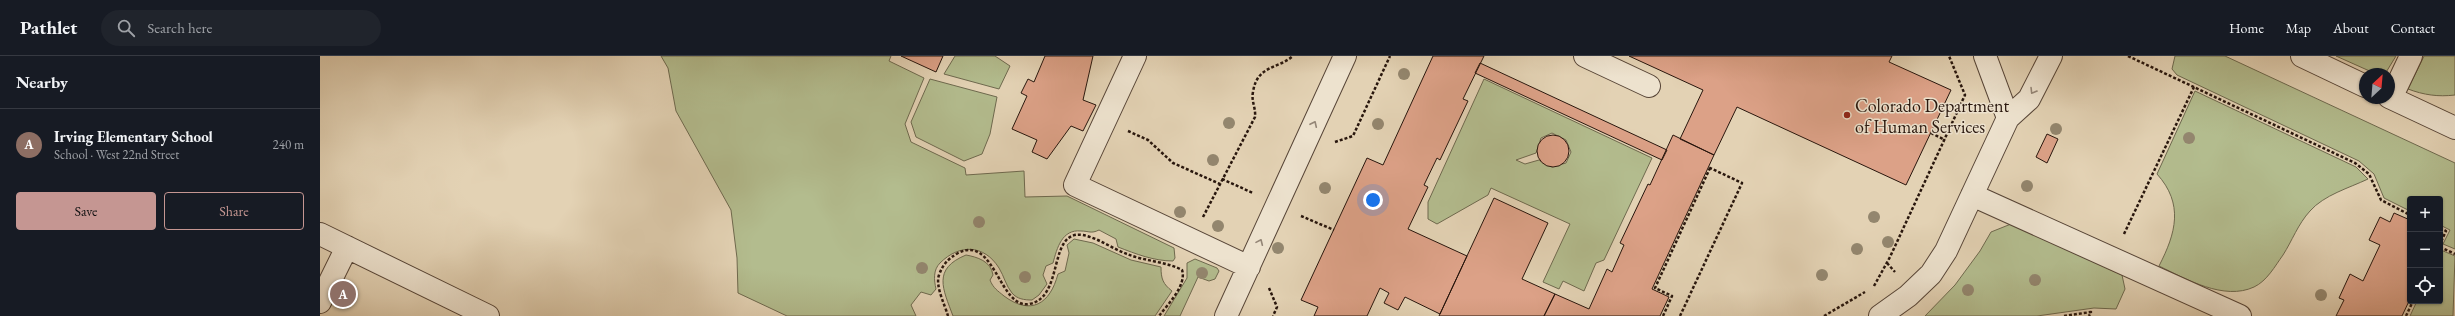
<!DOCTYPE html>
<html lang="en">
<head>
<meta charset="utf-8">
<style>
	body { margin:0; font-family:"EB Garamond",serif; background:#20242c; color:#f1f3f6 }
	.controls { position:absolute; right:12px; bottom:12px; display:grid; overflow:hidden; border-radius:4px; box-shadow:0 1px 3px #0004 }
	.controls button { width:36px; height:36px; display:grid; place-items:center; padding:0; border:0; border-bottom:1px solid #363941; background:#171b24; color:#f1f3f6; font:20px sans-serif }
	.compass { position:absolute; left:2039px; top:12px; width:36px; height:36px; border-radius:50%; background:#171b24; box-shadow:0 1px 3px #0004; rotate:26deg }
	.you { position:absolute; left:1053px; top:144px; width:14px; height:14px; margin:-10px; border:3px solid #fff; border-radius:50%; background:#1a73e8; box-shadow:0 0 0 6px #1a73e833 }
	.badge { display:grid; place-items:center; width:26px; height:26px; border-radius:50%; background:#c59692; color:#fff; font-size:13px; font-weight:700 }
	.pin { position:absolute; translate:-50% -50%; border:2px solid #fff; box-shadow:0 1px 4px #0006 }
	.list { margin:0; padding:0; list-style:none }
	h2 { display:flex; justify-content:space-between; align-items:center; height:52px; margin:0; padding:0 16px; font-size:17px }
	h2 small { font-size:13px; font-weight:400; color:#9ea1a6 }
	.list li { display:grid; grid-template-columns:26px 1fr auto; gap:12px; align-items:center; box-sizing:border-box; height:72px; padding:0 16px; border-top:1px solid #363941 }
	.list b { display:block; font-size:15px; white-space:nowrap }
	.list p { margin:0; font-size:13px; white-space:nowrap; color:#9ea1a6 }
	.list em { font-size:13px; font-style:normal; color:#9ea1a6 }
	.actions { display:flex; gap:8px; padding:12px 16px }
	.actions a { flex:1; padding:9px 0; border:1px solid #c59692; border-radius:4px; text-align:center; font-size:14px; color:#c59692 }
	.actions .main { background:#c59692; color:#111 }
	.icon { flex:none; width:22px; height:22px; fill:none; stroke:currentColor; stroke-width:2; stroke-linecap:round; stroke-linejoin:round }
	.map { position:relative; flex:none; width:2135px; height:260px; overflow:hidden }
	header { display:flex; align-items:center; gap:24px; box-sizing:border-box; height:56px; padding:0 20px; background:#171b24; border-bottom:1px solid #363941 }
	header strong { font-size:19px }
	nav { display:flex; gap:22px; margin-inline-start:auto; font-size:14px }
	.search { width:280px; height:36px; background:#20242c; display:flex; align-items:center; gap:10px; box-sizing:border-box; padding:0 14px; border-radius:22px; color:#9ea1a6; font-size:15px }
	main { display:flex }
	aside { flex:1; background:#171b24 }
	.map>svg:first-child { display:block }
	.green { fill:#b3bc8e; stroke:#6e694e; fill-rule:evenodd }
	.building { fill:#dca187; stroke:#28160d }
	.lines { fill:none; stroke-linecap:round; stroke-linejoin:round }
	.minor-casing { stroke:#574537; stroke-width:24 }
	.path { stroke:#28160d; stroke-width:2.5; stroke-dasharray:3 2; stroke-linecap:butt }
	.minor { stroke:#ede2ce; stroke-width:22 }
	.tree { fill:#93866e }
	.oneway { stroke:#948677 }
	.poi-dot { fill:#8f2418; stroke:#ede2ce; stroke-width:1.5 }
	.labels { text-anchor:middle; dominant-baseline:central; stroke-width:3; stroke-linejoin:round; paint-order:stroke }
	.poi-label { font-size:18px; fill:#28160d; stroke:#ede2ce; text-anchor:start }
</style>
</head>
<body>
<header>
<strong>Pathlet</strong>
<div class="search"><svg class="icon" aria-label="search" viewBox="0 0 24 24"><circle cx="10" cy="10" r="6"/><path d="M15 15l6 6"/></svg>Search here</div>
<nav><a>Home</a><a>Map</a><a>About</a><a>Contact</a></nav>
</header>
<main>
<aside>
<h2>Nearby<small></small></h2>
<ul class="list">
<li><span class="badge" style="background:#8d6e63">A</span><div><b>Irving Elementary School</b><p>School · West 22nd Street</p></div><em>240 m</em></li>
</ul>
<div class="actions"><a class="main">Save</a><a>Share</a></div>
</aside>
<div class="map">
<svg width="2135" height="260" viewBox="0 0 2135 260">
	<rect width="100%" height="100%" fill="#e3d2b4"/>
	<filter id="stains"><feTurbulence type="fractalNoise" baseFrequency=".005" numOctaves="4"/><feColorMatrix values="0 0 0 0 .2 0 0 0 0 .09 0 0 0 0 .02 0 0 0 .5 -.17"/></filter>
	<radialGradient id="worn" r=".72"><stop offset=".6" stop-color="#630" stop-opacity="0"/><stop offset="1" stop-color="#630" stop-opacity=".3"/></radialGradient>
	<!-- green -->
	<path class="green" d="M341 0H571L569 5 604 22 585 68 591 86 645 112 646 119 704 115 705 141 747 140 854 192 855 202 853 205C834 205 816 198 798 191L796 183 779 174C771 178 769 175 761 175 742 173 737 192 733 207L726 210 723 219 727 228 719 239 712 244C704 244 697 243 692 237 686 230 684 220 679 212 664 188 639 188 620 207 613 214 614 224 616 233L611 239 601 236 591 249 596 260H467L418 237 417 202 411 154 356 55 348 12Z
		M635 0H675L690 10 679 33 624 18Z
		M1855 0H1905L2135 107V193L2123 188 2130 174 2120 169V143H2090V155L2064 142 2054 118 2039 105 1857 19 1852 13Z
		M2016 0H2076L2065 18 2054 17Z
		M2104 0H2135V39C2118 41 2104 39 2088 33Z
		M610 23 677 41 670 78 662 98 644 105 596 81 591 66Z
		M1164 23 1332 102 1284 204 1276 207 1264 235 1243 225 1239 233 1223 226 1250 168 1171 132 1168 139 1117 168 1108 163V146ZM1232 77 1246 84 1251 96 1246 107 1232 111 1219 104 1205 108 1196 104 1216 97 1221 82Z
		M1875 35 2036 111 2048 123C2029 132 2004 139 1990 155 1978 168 1972 185 1963 199 1955 210 1947 225 1934 231 1904 245 1866 223 1839 210 1856 177 1864 148 1837 118Z
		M1691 168 1802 219 1805 233 1796 253 1774 252 1717 260H1605L1635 229 1660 195 1671 176Z
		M754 183 773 187 811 204 841 211C841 223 843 228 852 235L835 260H633C623 233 612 213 646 199 657 201 671 205 673 219L670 224C673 232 678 235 684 240 711 260 730 248 738 218L745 215 749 197 747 189Z
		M2121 194 2135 200 2133 260H2090L2097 245H2120Z
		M875 203 897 212 899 215 895 223 889 225 878 221 860 260H844L867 222V207Z"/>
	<!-- building -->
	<path class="building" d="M581 0H623L616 16Z
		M725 0H773L763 44 776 49 763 75 751 70 727 103 712 96 717 84 692 73 707 40 701 37 708 23 714 26Z
		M1113 0H1164L1143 43 1148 45 1120 104 1117 102 1104 129 1108 131 1088 173 1147 200 1120 258 1085 241 1078 254 1064 247 1069 237 1060 232 1047 260H994L998 251 981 244 1047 102 1063 109Z
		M1309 0H1572L1569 6 1631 34 1586 129 1417 51 1394 99 1360 83 1383 34Z
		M1160 7 1347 94 1342 104 1155 17Z
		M1727 78 1738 83 1727 107 1716 101Z
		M1217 95a16 16 0 1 1 32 0a16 16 0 1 1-32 0Z
		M1353 79 1394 99 1332 233 1349 241 1340 260H1224L1235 238 1269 253 1287 213 1292 216 1304 189 1300 187 1328 128 1330 129Z
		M1174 142 1228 167 1202 223 1235 238 1224 260H1119Z
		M2074 157 2090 164V243L2082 260H2016L2024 244 2019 242 2030 218 2043 225 2060 189 2049 184 2060 161 2070 166Z"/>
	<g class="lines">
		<defs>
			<path id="minor" d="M815 0 755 129 929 211
				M1265 0 1329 30
				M1665 0 1688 62
				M1982 0 2045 30
				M2069 41 2135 72
				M2071 42 2091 0
				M1652 139 1920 260
				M0 178 168 260
				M0 246 27 191
				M906 260 1025 0
				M1560 260 1588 240 1611 218 1626 195 1688 62 1709 43 1731 0"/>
		</defs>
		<!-- minor casing -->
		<use href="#minor" class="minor-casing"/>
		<!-- path -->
		<path class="path" d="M1808 0 2035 107 2049 118 2061 144 2090 159
			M808 75 828 84 853 107 900 128
			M1611 77 1625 84
			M1015 86 1033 80 1070 0
			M902 123 933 137
			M981 160 1014 174
			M883 161 935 61C936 52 931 45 933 36 937 9 958 13 973 0
			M2120 172 2126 175 2120 188
			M1804 178 1874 31
			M2120 191 2135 198
			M1567 207 1575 216
			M1554 230 1570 201 1645 39 1629 0
			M949 232 957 251 953 260
			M628 260C625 249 615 230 619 219 623 208 628 203 638 197 675 178 679 253 709 248 745 242 727 173 763 179 778 182 793 193 807 198 824 205 848 206 862 214 867 229 848 248 839 260
			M1343 260 1352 240 1335 232 1390 112
			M1360 260 1422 127 1388 111
			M1504 260 1545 236
			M1744 260 1771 256 1769 260
			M2086 260 2093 245"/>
		<!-- minor -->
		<use href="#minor" class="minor"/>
	</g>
	<!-- trees -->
	<g class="tree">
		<circle cx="1084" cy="18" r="6"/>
		<circle cx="909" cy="67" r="6"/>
		<circle cx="1058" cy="68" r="6"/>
		<circle cx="1736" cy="73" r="6"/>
		<circle cx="1869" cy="82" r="6"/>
		<circle cx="893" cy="104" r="6"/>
		<circle cx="1707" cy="130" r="6"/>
		<circle cx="1005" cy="132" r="6"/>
		<circle cx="860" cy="156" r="6"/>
		<circle cx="1554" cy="161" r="6"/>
		<circle cx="659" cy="166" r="6"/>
		<circle cx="898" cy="170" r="6"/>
		<circle cx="1568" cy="186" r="6"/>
		<circle cx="958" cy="192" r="6"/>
		<circle cx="1537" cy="193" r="6"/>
		<circle cx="602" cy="212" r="6"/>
		<circle cx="882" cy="217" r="6"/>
		<circle cx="1502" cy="219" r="6"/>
		<circle cx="705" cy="221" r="6"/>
		<circle cx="1715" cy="224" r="6"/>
		<circle cx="1648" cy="234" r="6"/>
		<circle cx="2001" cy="239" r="6"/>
	</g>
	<!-- one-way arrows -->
	<defs><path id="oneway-chevron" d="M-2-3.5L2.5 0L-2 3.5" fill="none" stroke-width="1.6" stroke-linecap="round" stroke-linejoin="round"/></defs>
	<g class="oneway">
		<use href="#oneway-chevron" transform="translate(1713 35) rotate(121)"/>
		<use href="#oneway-chevron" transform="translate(994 68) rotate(-65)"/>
		<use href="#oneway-chevron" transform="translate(940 186) rotate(-66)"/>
	</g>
	<!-- markers -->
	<circle class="poi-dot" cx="1527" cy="59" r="4"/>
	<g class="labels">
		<!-- poi labels -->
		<g class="poi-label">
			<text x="1535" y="49">Colorado Department<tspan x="1535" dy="21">of Human Services</tspan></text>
		</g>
	</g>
	<rect width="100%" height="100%" filter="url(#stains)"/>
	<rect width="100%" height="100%" fill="url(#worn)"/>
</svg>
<div class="controls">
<button>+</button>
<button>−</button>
<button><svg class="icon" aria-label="locate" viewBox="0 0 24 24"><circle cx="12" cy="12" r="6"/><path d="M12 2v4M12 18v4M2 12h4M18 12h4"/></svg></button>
</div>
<svg class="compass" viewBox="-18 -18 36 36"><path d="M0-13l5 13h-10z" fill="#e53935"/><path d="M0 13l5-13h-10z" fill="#9ea1a6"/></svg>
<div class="you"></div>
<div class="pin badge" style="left:23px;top:238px;background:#8d6e63">A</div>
</div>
</main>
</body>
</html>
